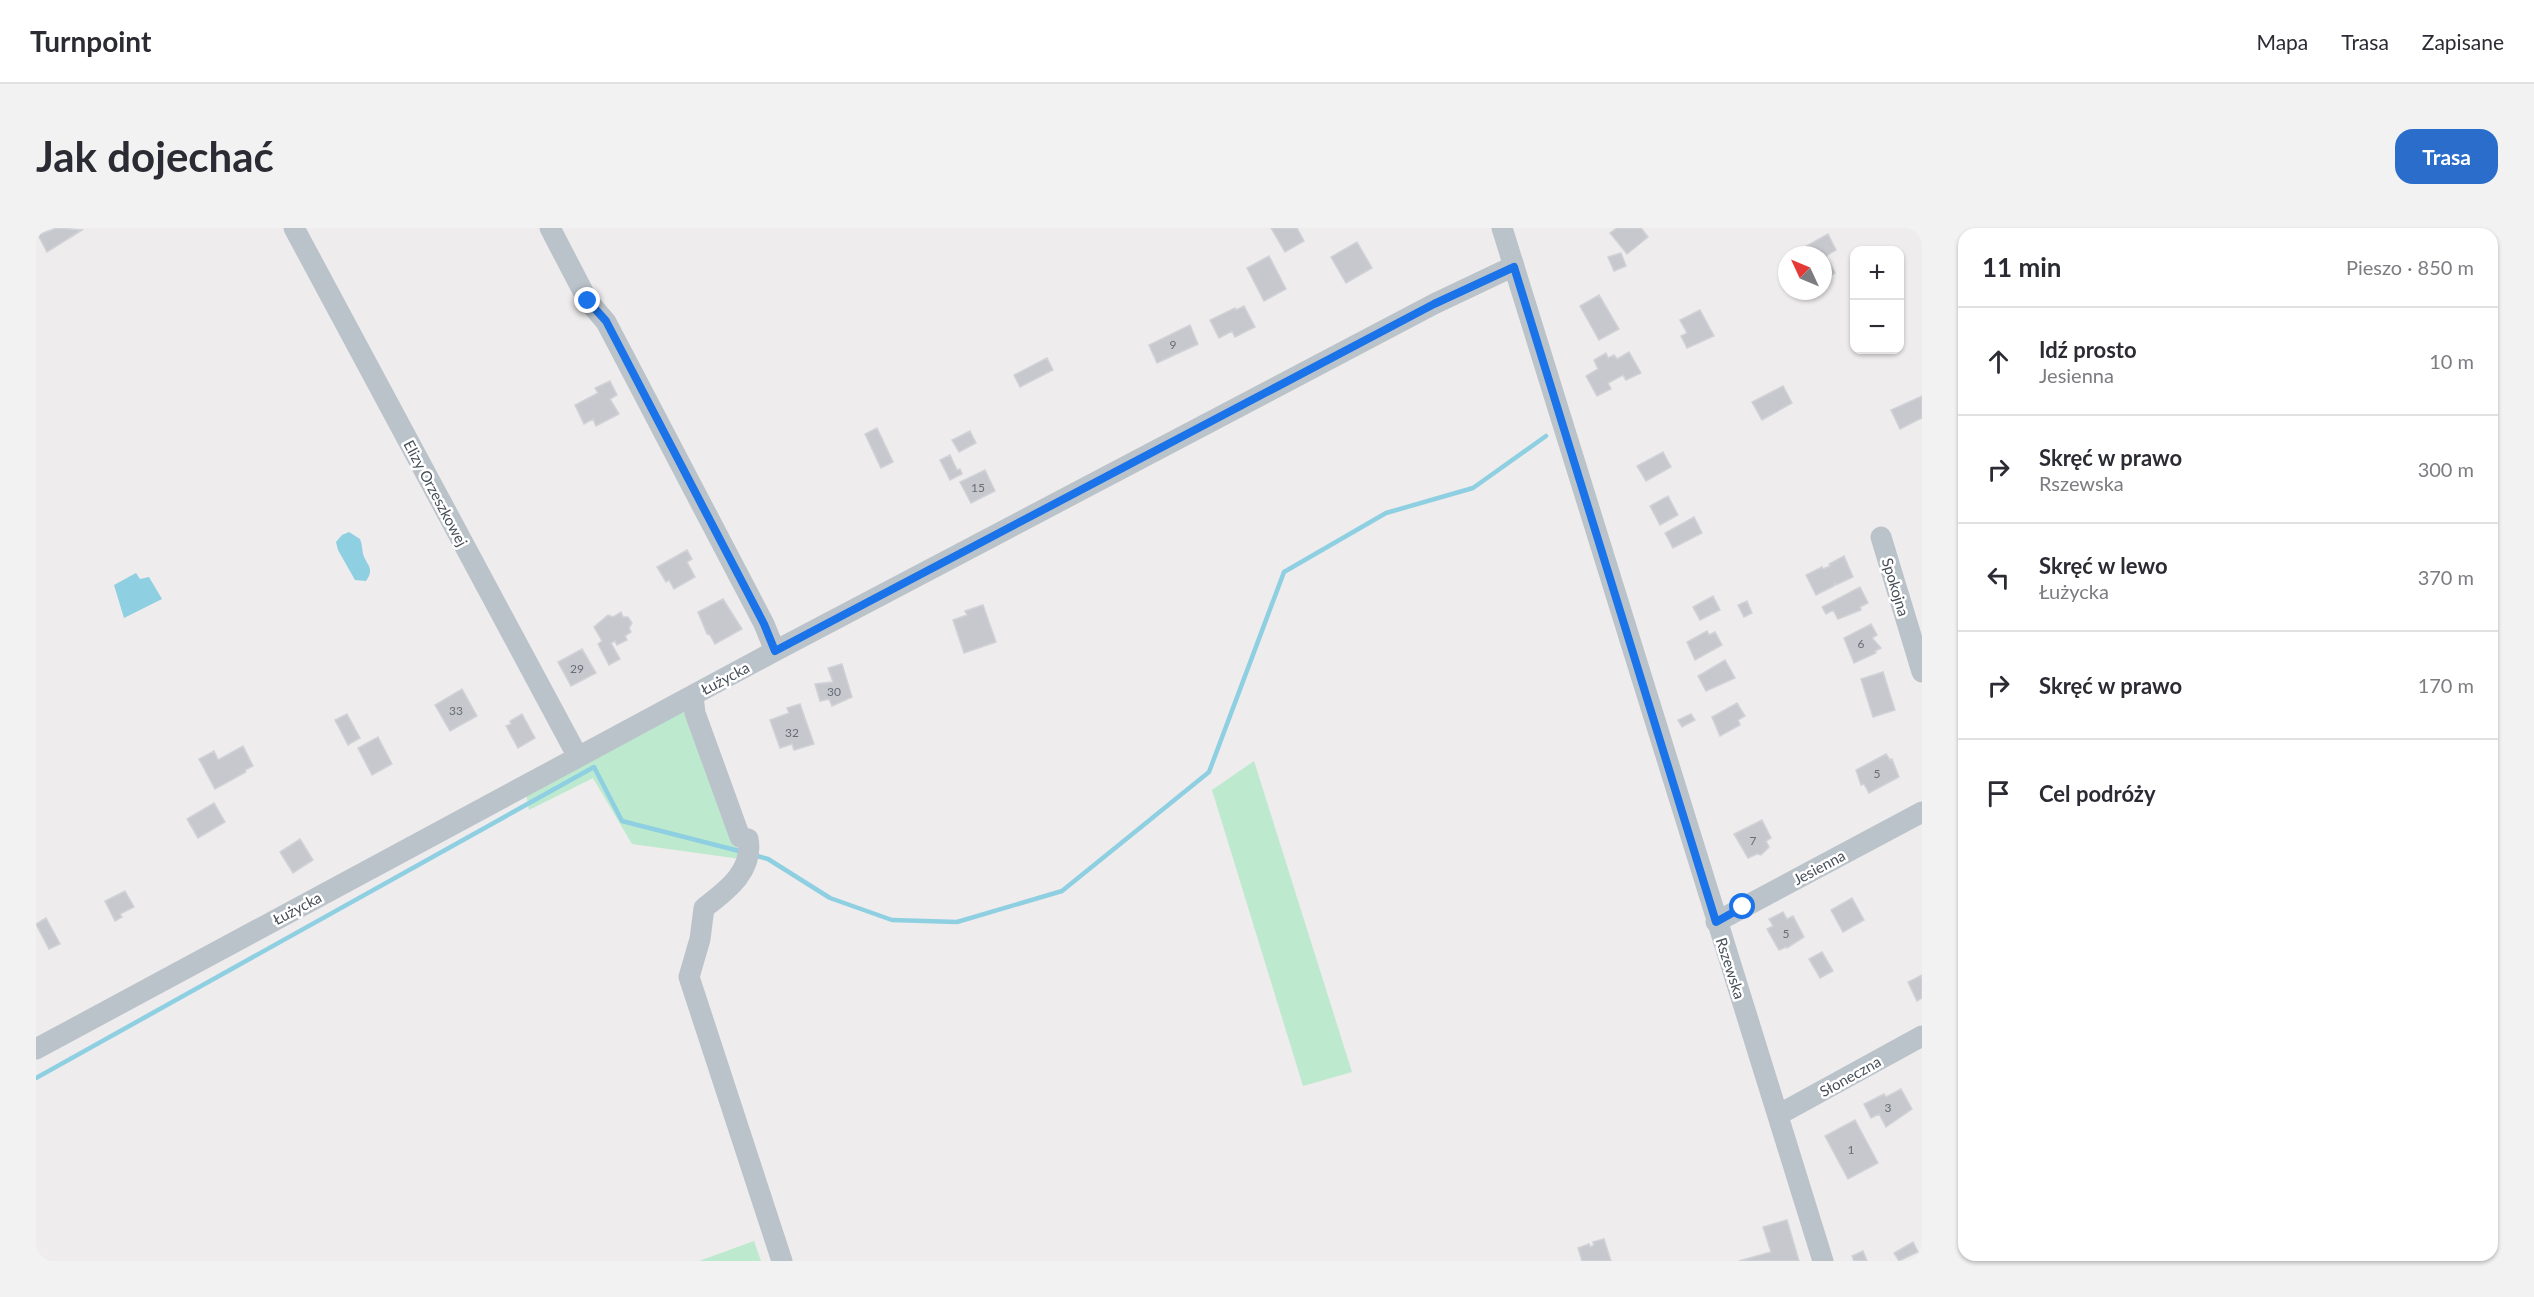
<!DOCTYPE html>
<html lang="pl">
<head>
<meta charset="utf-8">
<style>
	body { margin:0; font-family:Lato,sans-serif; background:#f2f2f3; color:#2b2b33 }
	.controls { position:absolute; right:18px; top:18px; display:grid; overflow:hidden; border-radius:12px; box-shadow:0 2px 4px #0004 }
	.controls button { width:54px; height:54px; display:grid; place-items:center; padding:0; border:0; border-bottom:2px solid #e1e1e2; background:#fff; color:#2b2b33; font:30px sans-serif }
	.compass { position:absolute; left:1742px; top:18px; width:54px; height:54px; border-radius:50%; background:#fff; box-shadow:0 2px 4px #0004; rotate:314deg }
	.stop { position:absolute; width:18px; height:18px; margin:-14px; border:4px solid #1a73e8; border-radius:50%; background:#fff }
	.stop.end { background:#1a73e8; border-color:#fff; box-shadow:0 2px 6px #0008 }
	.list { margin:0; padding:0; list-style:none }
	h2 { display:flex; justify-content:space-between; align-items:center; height:78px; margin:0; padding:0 24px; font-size:26px }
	h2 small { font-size:20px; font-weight:400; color:#7c7c81 }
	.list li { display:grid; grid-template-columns:39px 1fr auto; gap:18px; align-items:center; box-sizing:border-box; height:108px; padding:0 24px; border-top:2px solid #e1e1e2 }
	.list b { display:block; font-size:22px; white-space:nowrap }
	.list p { margin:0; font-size:20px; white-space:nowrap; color:#7c7c81 }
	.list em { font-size:20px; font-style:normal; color:#7c7c81 }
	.icon { flex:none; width:33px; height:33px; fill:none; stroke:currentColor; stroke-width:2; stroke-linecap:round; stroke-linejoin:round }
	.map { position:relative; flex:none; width:1886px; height:1033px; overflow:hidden; border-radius:18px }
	header { display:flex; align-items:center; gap:36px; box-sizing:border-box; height:84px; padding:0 30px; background:#fff; border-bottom:2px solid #e1e1e2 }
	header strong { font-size:28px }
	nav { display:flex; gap:33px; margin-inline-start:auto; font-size:21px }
	.intro { display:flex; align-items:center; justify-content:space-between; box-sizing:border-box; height:144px; padding:0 36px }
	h1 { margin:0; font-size:42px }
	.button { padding:15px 27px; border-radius:18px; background:#2a6dcb; color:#fff; font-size:21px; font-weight:700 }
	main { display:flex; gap:36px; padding:0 36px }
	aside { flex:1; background:#fff; border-radius:18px; box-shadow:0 2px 4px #0004 }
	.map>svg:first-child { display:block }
	.green { fill:#bde9cf }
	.water { fill:#8ecfe2 }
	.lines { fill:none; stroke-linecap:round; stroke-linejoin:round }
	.stream { stroke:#8ecfe2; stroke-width:4.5 }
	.building { fill:#c7c8ce; stroke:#d0d2d7; stroke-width:1.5 }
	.minor { stroke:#bbc3ca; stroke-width:21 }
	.route { stroke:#1a73e8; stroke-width:8 }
	.labels { text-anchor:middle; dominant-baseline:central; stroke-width:5; stroke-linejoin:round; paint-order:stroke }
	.number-label { font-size:12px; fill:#666d75 }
	.street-label { font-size:15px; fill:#464f57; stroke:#fff }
</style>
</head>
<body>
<header>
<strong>Turnpoint</strong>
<nav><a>Mapa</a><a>Trasa</a><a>Zapisane</a></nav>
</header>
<div class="intro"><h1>Jak dojechać</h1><a class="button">Trasa</a></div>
<main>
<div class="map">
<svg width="1886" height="1033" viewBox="0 0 1886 1033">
	<rect width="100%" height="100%" fill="#eeecec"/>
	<!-- green -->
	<path class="green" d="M655 475 712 632 596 616 557 550 493 582 490 565Z
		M1218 533 1316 844 1267 858 1176 562Z
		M718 1013 725 1033H663Z"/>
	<!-- water -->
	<path class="water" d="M313 304 324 311C326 316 326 320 327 326 331 338 339 340 330 353L319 352 302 322 300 314 306 307Z
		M100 345 104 351 113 349 126 371 88 390 78 357Z"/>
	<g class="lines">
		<!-- stream -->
		<path class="stream" d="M718 627 732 631 794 670 856 692 921 694 1026 663 1173 544 1248 344 1350 285 1437 260 1510 208
			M0 850 558 539 586 593 707 624"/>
	</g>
	<!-- building -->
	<path class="building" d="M21 0 46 2 11 24 2 7Z
		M1235 0H1261L1268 13 1249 24Z
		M1581 0H1605L1612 9 1591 26 1574 5Z
		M1792 6 1800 22 1790 28 1799 45 1787 52V27H1768L1765 21Z
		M1321 14 1336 40 1310 55 1295 29Z
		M1585 25 1590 38 1578 43 1572 29Z
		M1233 28 1250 61 1228 73 1211 40Z
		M1563 67 1583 101 1563 112 1544 78Z
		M1208 78 1219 99 1199 109 1196 103 1183 110 1174 92 1199 80 1200 82Z
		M1664 82 1678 108 1651 120 1645 108 1651 105 1644 92Z
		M1154 97 1162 116 1121 135 1113 117Z
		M1593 124 1605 145 1590 152 1587 147 1572 155 1575 161 1561 168 1550 148 1562 141 1558 132 1570 125 1572 130 1578 127 1581 131Z
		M1011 130 1017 142 984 159 978 147Z
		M574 153 581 167 574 171 583 186 560 198 557 191 548 196 539 177 562 165 559 160Z
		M1747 158 1756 175 1726 192 1716 174Z
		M1886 168V190L1864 201 1855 182Z
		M841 200 857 234 845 240 829 206Z
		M934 203 940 215 923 224 916 212Z
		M1627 224 1635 239 1610 253 1601 238Z
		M914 227 921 242 924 241 926 246 914 252 904 232Z
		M949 242 959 263 935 275 924 254Z
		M1632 268 1642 287 1624 297 1614 278Z
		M1658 289 1666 305 1637 320 1629 305Z
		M651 322 656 331 651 334 659 349 638 361 633 352 630 354 621 339Z
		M1808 328 1817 349 1800 357 1799 355 1798 358 1780 367 1770 347 1786 339 1787 341 1794 338 1793 336Z
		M1824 359 1832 375 1824 379 1825 382 1802 391 1797 382 1790 386 1786 379Z
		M1677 368 1684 382 1664 392 1657 379Z
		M687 371 706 401 679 416 674 407 671 406 662 384Z
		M1711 373 1716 385 1708 389 1702 377Z
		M947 377 960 414 928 425 917 392 931 387 929 383Z
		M585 384 587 389H592L596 395 593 400 595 404 589 408 591 412 581 417 579 413 575 415 584 431 573 437 562 416 566 413 558 399 572 387 577 389Z
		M1835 396 1841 407 1836 410 1845 420 1839 423 1840 425 1818 435 1808 410Z
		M1671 403 1673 407 1679 404 1686 417 1659 432 1651 414Z
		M546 421 560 445 535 458 522 434Z
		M1689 432 1699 450 1670 463 1662 448Z
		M806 436 816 469 796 478 793 471 784 473 779 456 797 454 792 440Z
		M1847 444 1859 482 1837 489 1825 451Z
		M426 461 441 488 414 503 399 477Z
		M1701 475 1709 488 1702 492 1704 497 1684 508 1676 489Z
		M764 476 778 516 758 522 756 516 744 520 734 492 753 485 751 480Z
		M311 486 324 510 312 517 299 492Z
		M486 486 499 510 482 520 470 498 475 496 474 493Z
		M1655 486 1659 492 1646 499 1642 492Z
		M342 509 356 536 336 547 322 520Z
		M207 518 217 538 209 542 210 544 179 561 163 531 178 523 182 532Z
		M1850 526 1854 532 1856 531 1863 549 1833 565 1828 556 1825 557 1820 542Z
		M178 575 189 594 162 610 151 591Z
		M1726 592 1735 610 1730 613 1733 619 1725 627 1721 626 1712 630 1698 606Z
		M264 611 277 632 257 645 244 624Z
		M89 663 98 679 84 686 86 689 79 693 69 673Z
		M1816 670 1828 692 1807 704 1795 682Z
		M1747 684 1751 691 1757 688 1768 709 1751 720 1750 719 1743 722 1731 701 1737 698 1733 691Z
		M10 690 24 716 13 721 0 696Z
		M1786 724 1797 743 1784 750 1773 731Z
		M1886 747V770L1881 773 1872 754Z
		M1865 861 1876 881 1850 899 1843 886 1835 890 1828 876 1848 866 1850 869Z
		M1819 892 1842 935 1812 951 1789 908Z
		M1751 992 1763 1033H1703L1735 1024 1727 999Z
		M1568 1011 1575 1033H1546L1542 1020 1553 1016 1554 1019 1558 1017 1557 1014Z
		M1877 1014 1882 1024 1863 1033 1858 1025Z
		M1827 1023 1831 1033H1818L1816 1028Z"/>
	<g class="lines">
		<!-- minor -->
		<path class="minor" d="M258 0 542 529
			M514 0 552 73 570 94 728 396 739 423
			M1466 0 1787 1033
			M1845 309 1886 444
			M657 468 659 485 704 609 712 611C718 643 690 663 668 680L664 711 653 749 746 1033
			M1680 694 1886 584
			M0 821 739 423 1398 76 1478 38
			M1742 887 1886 808"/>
	</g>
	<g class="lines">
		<!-- route -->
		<path class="route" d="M552 73 570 93 728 396 739 423 1398 76 1478 39 1680 694 1707 679"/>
	</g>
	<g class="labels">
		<!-- number labels -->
		<g class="number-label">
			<text x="1137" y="116">9</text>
			<text x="942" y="259">15</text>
			<text x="1825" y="415">6</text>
			<text x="541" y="440">29</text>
			<text x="798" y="463">30</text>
			<text x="420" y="482">33</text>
			<text x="756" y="504">32</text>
			<text x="1841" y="545">5</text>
			<text x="1717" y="612">7</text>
			<text x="1750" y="705">5</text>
			<text x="1852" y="879">3</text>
			<text x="1815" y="921">1</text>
		</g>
		<!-- street labels -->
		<g class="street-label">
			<text transform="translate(400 265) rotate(62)">Elizy Orzeszkowej</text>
			<text transform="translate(1860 359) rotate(73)">Spokojna</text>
			<text transform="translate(689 450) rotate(-28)">Łużycka</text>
			<text transform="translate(1783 639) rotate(-28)">Jesienna</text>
			<text transform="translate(261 680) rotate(-28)">Łużycka</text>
			<text transform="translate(1695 740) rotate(72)">Rszewska</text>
			<text transform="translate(1814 848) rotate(-29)">Słoneczna</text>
		</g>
	</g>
</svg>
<div class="controls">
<button>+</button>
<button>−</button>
</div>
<svg class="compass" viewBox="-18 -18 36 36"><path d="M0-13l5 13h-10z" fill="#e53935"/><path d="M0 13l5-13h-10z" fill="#7c7c81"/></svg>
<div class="stop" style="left:1707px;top:679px"></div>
<div class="stop end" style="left:552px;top:73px"></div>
</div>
<aside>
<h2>11 min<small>Pieszo · 850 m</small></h2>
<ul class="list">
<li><svg class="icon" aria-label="ahead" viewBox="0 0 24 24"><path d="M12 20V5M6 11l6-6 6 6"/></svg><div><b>Idź prosto</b><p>Jesienna</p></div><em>10 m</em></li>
<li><svg class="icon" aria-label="right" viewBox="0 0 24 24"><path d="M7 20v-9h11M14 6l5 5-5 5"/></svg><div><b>Skręć w prawo</b><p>Rszewska</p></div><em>300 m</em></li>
<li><svg class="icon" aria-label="left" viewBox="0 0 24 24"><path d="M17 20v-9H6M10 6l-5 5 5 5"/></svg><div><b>Skręć w lewo</b><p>Łużycka</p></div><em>370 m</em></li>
<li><svg class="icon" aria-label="right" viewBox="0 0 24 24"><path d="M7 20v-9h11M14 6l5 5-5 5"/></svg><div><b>Skręć w prawo</b></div><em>170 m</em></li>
<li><svg class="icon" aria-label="arrive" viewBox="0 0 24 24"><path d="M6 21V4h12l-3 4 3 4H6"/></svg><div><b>Cel podróży</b></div></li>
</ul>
</aside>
</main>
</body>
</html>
